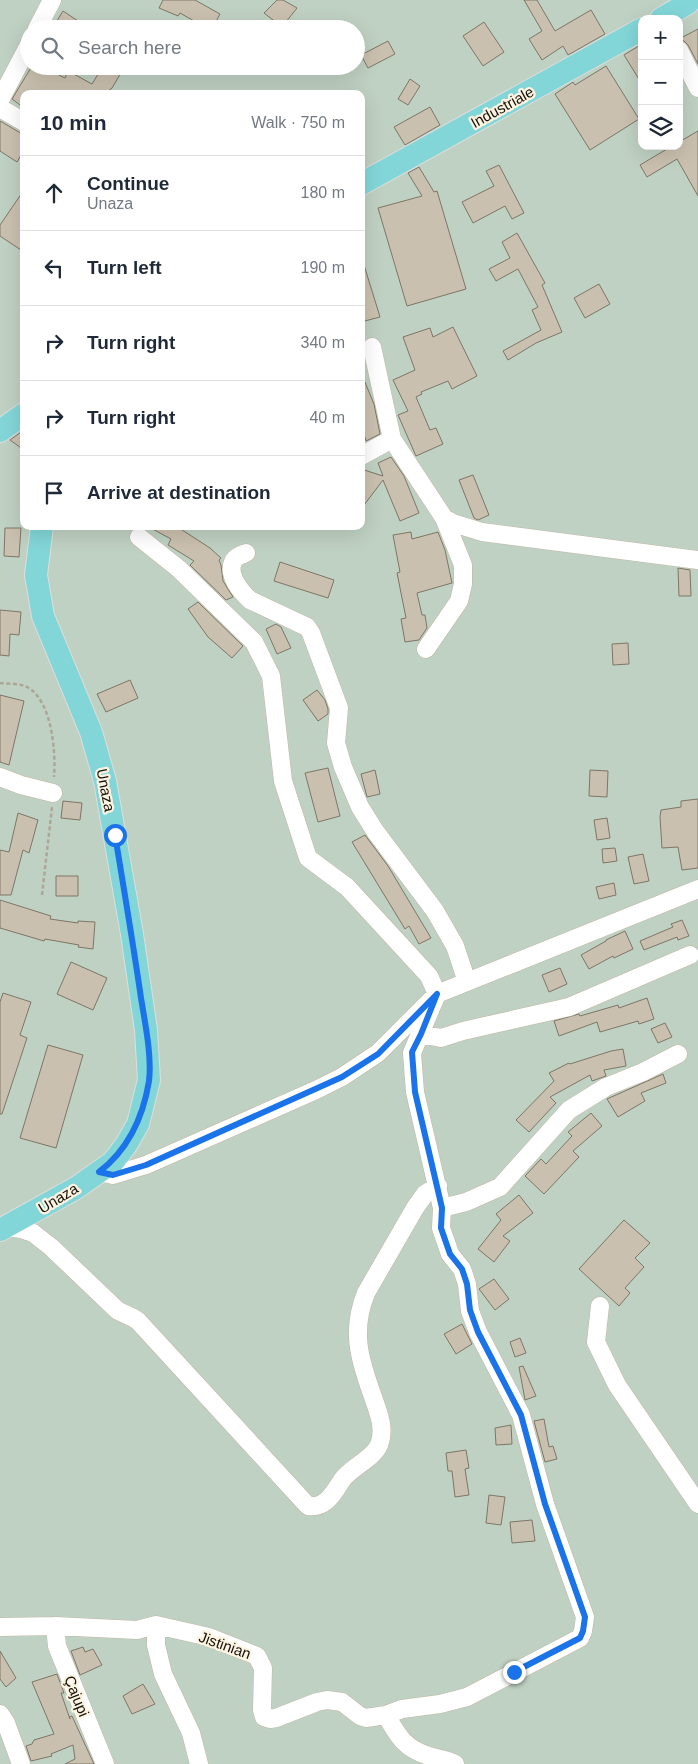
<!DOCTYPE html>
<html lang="en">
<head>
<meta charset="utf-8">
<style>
	body { margin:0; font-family:Arial,sans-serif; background:#f6f6f7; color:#1f2937 }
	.controls { position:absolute; right:15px; top:15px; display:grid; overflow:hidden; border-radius:10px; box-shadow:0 5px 20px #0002 }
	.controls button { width:45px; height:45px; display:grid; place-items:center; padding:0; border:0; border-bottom:1px solid #e0e1e3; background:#fff; color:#1f2937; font:25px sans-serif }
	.stop { position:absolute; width:15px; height:15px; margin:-11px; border:4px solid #1a73e8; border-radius:50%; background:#fff }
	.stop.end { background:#1a73e8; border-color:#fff; box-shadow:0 1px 5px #0008 }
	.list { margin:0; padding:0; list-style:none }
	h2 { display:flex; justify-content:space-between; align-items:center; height:65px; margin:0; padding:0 20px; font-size:21px }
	h2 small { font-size:16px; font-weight:400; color:#747a83 }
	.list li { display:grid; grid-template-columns:32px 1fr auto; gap:15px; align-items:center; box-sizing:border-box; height:75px; padding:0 20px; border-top:1px solid #e0e1e3 }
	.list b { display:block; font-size:19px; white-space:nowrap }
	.list p { margin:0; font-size:16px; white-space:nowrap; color:#747a83 }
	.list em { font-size:16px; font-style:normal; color:#747a83 }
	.icon { flex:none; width:28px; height:28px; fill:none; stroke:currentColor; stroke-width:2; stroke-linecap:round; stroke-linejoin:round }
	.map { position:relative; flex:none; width:698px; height:1764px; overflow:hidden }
	.search { position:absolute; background:#fff; box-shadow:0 5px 20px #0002; left:20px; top:20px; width:345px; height:55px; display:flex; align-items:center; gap:12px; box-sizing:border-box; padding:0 18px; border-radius:28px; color:#747a83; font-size:19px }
	.panel { position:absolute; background:#fff; box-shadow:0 5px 20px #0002; left:20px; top:90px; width:345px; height:440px; border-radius:10px }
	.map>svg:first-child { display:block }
	.green { fill:#bfd1c3; fill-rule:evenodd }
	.building { fill:#cac0af; stroke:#7e7666 }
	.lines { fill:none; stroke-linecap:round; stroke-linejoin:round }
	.minor-casing { stroke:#c0b7a6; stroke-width:19 }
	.major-casing { stroke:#dededd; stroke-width:24 }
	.path { stroke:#ada697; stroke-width:2.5; stroke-dasharray:4 2.5; stroke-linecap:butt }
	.minor { stroke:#fff; stroke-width:18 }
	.major { stroke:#83d6d8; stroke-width:22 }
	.route { stroke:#1a73e8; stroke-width:6 }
	.labels { text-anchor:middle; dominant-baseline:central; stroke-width:4.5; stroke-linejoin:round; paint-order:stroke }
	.street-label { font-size:15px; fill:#16130c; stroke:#fdf3e1 }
</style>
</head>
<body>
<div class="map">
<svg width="698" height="1764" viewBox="0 0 698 1764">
	<rect width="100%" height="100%" fill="#fdf3e1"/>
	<!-- green -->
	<path class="green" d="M0 0H698V1764H0ZM642 19H679V146H642ZM29 29H356V66H29ZM24 94H361V526H24Z"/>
	<!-- building -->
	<path class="building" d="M163 0H195L220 14 212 29H208L180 13 178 16 159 8Z
		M277 0H283L297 8 282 27 264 13Z
		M524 0H537L555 31 591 10 605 34 568 55 563 46 542 60 529 39 542 31Z
		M63 11 90 29H52Z
		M484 22 504 52 483 66 463 36Z
		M698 29V64L688 45 684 41 679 39Z
		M388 41 395 54 368 68 361 55Z
		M642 44V84L624 55Z
		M32 66H41L65 78 68 71 92 84 103 66H125L112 88 106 93 108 94H24V108L12 99Z
		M606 66 639 119 590 150 555 94 573 82 575 85Z
		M410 79 420 86 408 105 398 99Z
		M430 107 440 125 405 145 394 127Z
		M0 121 24 135V150L17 162 0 151Z
		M698 131V196L677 159 647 177 640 165 672 146H679V142Z
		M499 165 524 213 512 219 505 206 473 223 462 202 494 186 486 171Z
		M419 167 434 192 437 191 466 289 407 306 378 208 422 196 408 173Z
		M24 190V252L0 236V225Z
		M517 233 545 283 542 285 562 332 536 343 508 360 503 351 541 330 532 310 538 307 518 269 496 281 489 269 510 258 502 242Z
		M364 265 380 317 361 322V266Z
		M599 284 610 304 585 318 574 298Z
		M453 327 477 376 452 389 448 381 421 392 422 394 416 397 430 430 436 428 443 444 416 456 398 415 408 411 393 380 415 370 403 337 430 328 433 337Z
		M362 375 374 404 380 434 366 441 361 424Z
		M21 432 24 435V450L10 440Z
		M391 457 404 476 419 513 400 521 383 480 361 509V469L383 476 378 463Z
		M473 475 489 515 478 520 474 518 459 480Z
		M147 526H176L210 548 221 558 219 560 221 565 223 581 233 597 226 600 190 565 194 561 168 545 171 539Z
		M5 528H21L19 557 4 556Z
		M411 532 412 539 438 532 445 550 452 583 417 593 422 615H425L427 628 419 640 405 642 401 619 406 618 397 573 400 572 393 535Z
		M280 562 334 580 328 598 274 581Z
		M678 568 690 570 691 596H679Z
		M198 602 243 646 232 658 208 637 188 609Z
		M0 610 21 612 19 635 10 634 9 656 0 655Z
		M276 624 281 627 291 648 277 654 266 629Z
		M628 643 629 664 613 665 612 644Z
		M130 680 138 698 106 712 97 694Z
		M317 690 325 700 328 709V714L318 721 303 700Z
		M0 695 24 701 9 765 0 762Z
		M328 768 340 816 318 822 305 773Z
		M375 770 380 794 367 797 361 774Z
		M590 770 608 771 607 797 589 796Z
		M698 799V868L682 870 678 847 662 848 660 817 661 810 681 807V801Z
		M63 801 82 803 80 820 61 818Z
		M18 813 38 820 29 853 23 850 11 895H0V850L9 852Z
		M607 818 610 838 597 840 594 820Z
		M365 835 388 866 431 938 419 944 409 926 405 929 352 842Z
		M615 848 617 861 603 863 602 849Z
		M643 854 649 881 634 884 628 857Z
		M56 876H78V896H56Z
		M614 883 616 895 599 899 596 887Z
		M0 900 51 916 50 919 78 923V921L95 922 93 949 78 947 79 945 45 939 44 941 0 928Z
		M682 920 689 936 678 940 677 937 644 950 640 941 673 927 671 924Z
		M625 931 633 949 614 958 613 956 589 969 581 955 606 941V940Z
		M71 962 107 978 93 1010 57 994Z
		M560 968 567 984 549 992 542 975Z
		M3 993 31 1002 20 1035 27 1038 2 1114H0V1002Z
		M647 998 654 1019 639 1024 638 1021 600 1032 597 1022 559 1036 554 1021 579 1014 580 1016 618 1005 619 1008Z
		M665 1023 672 1037 658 1043 651 1029Z
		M48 1045 83 1055 56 1148 20 1138Z
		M623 1049 626 1066 604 1070 606 1076 592 1081 590 1075 550 1097 556 1103 529 1132 516 1120 554 1081 549 1073 569 1063 570 1064 611 1051Z
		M663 1074 666 1083 641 1093 645 1101 618 1117 607 1099Z
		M591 1113 602 1126 573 1151 579 1157 544 1194 525 1176 541 1159 546 1164 572 1136 568 1132Z
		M519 1195 533 1213 503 1236 510 1241 494 1262 478 1249 501 1220 496 1214Z
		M624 1220 650 1243 635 1258 644 1267 625 1288 630 1293 619 1306 579 1269Z
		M494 1279 509 1299 495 1310 479 1289Z
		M462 1324 472 1344 456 1354 444 1334Z
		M520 1338 526 1353 515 1357 510 1342Z
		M523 1366 536 1396 525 1400 519 1367Z
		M544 1419 549 1447 553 1446 557 1459 545 1462 534 1421Z
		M511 1425 512 1444 496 1445 495 1428Z
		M466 1450 469 1468 465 1469 469 1495 455 1497 452 1471H448L446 1453Z
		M489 1495 505 1497 501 1525 486 1523Z
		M532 1520 535 1541 512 1543 510 1522Z
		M83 1647 85 1652 93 1649 102 1665 80 1675 71 1651Z
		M0 1651 16 1678 6 1687 0 1679Z
		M57 1674 64 1693H61L70 1719 69 1717 72 1716 94 1764H65L75 1759 73 1745 51 1754 52 1756 31 1761 26 1746 32 1744 34 1740 54 1734 32 1682Z
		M143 1684 155 1704 132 1714 123 1696Z"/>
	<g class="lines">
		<defs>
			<path id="minor" d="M37 29 52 0
				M679 50 698 88
				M0 100 29 45
				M0 108 24 122
				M372 347 392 439 444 518 463 565V584L459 601 426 649
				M361 456 392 439
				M444 518 453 523 482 532 698 560
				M246 553C241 555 235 557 233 562 227 575 241 592 250 600L307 627 311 633 339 708 336 743 343 767 360 807 375 831 435 911 455 946 467 982
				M0 777 21 785 53 793
				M421 1034 441 1038 463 1031 569 1007 690 955
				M99 1172 113 1175 146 1165 316 1090 342 1077 378 1053 437 994 698 889
				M442 1208 466 1202 500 1187 569 1110 606 1087 643 1072 678 1054
				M0 1226 21 1229 33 1233 51 1247 117 1310C125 1315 130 1315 138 1321L308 1506C326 1509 334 1492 342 1480 351 1467 377 1457 380 1442 385 1426 377 1409 372 1394 359 1358 351 1330 366 1293L415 1208 425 1194 438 1186
				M600 1306 596 1342 617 1385 698 1504
				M156 1625V1645L163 1674 191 1733 199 1764
				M55 1626 57 1646 105 1764
				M0 1627 55 1626 137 1630 156 1625 209 1637 257 1656 263 1668 262 1710 264 1717 270 1719 276 1718 317 1702 327 1700 342 1702 360 1716 366 1718 386 1715 402 1709 440 1704 467 1697 580 1638 583 1631 585 1617 545 1504 521 1415 478 1332 470 1311 467 1284 462 1269 450 1254 441 1228 442 1208 415 1092 412 1053 437 994 429 976 347 887 308 858 283 781 271 676 254 642 179 569 139 537
				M0 1714 6 1723 21 1764
				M386 1715C398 1736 404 1748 429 1756 438 1759 447 1759 455 1764"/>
			<path id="major" d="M661 19 688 3 690 0
				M361 184 642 29
				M0 431 24 414
				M0 1230 76 1188 113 1162 126 1145 138 1124 149 1080 146 1030 132 934 105 781 91 732 43 616 36 575 42 526"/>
		</defs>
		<!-- minor casing -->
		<use href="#minor" class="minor-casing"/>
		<!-- major casing -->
		<use href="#major" class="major-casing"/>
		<!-- path -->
		<path class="path" d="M0 683C8 684 19 683 27 687 52 700 56 752 54 777
			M42 895 52 807"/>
		<!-- minor -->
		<use href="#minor" class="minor"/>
		<!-- major -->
		<use href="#major" class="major"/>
	</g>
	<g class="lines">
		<!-- route -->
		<path class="route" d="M115 835C124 889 133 943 141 998 145 1023 152 1056 149 1081 143 1118 129 1149 99 1172L113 1175 146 1165 342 1077 378 1054 437 994 421 1034 412 1052 415 1092 442 1208 441 1228 450 1254 462 1269 467 1284 470 1310 478 1332 521 1415 545 1504 585 1617 583 1631 580 1638 514 1672"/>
	</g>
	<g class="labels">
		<!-- street labels -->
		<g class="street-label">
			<text transform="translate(502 107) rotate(-29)">Industriale</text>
			<text transform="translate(106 790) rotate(79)">Unaza</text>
			<text transform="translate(58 1198) rotate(-31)">Unaza</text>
			<text transform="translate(225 1645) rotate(20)">Jistinian</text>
			<text transform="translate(77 1696) rotate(68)">Çajupi</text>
		</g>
	</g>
</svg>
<div class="controls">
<button>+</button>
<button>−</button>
<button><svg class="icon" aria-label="layers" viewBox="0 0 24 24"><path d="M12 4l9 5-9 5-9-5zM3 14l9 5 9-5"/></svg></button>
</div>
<div class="stop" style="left:115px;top:835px"></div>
<div class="stop end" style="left:514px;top:1672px"></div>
<div class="search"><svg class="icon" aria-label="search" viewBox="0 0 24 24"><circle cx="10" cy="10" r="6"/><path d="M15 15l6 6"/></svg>Search here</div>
<section class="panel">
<h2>10 min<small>Walk · 750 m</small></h2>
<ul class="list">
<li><svg class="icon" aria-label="ahead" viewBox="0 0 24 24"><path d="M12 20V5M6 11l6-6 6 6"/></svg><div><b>Continue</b><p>Unaza</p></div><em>180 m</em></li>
<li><svg class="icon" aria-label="left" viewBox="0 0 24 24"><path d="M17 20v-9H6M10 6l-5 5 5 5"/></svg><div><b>Turn left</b></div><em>190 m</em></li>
<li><svg class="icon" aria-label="right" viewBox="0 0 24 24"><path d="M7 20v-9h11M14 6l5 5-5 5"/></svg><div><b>Turn right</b></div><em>340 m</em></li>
<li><svg class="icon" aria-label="right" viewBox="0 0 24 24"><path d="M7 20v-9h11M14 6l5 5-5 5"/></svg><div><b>Turn right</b></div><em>40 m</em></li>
<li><svg class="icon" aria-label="arrive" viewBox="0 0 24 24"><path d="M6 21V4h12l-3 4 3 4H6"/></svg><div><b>Arrive at destination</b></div></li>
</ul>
</section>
</div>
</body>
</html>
